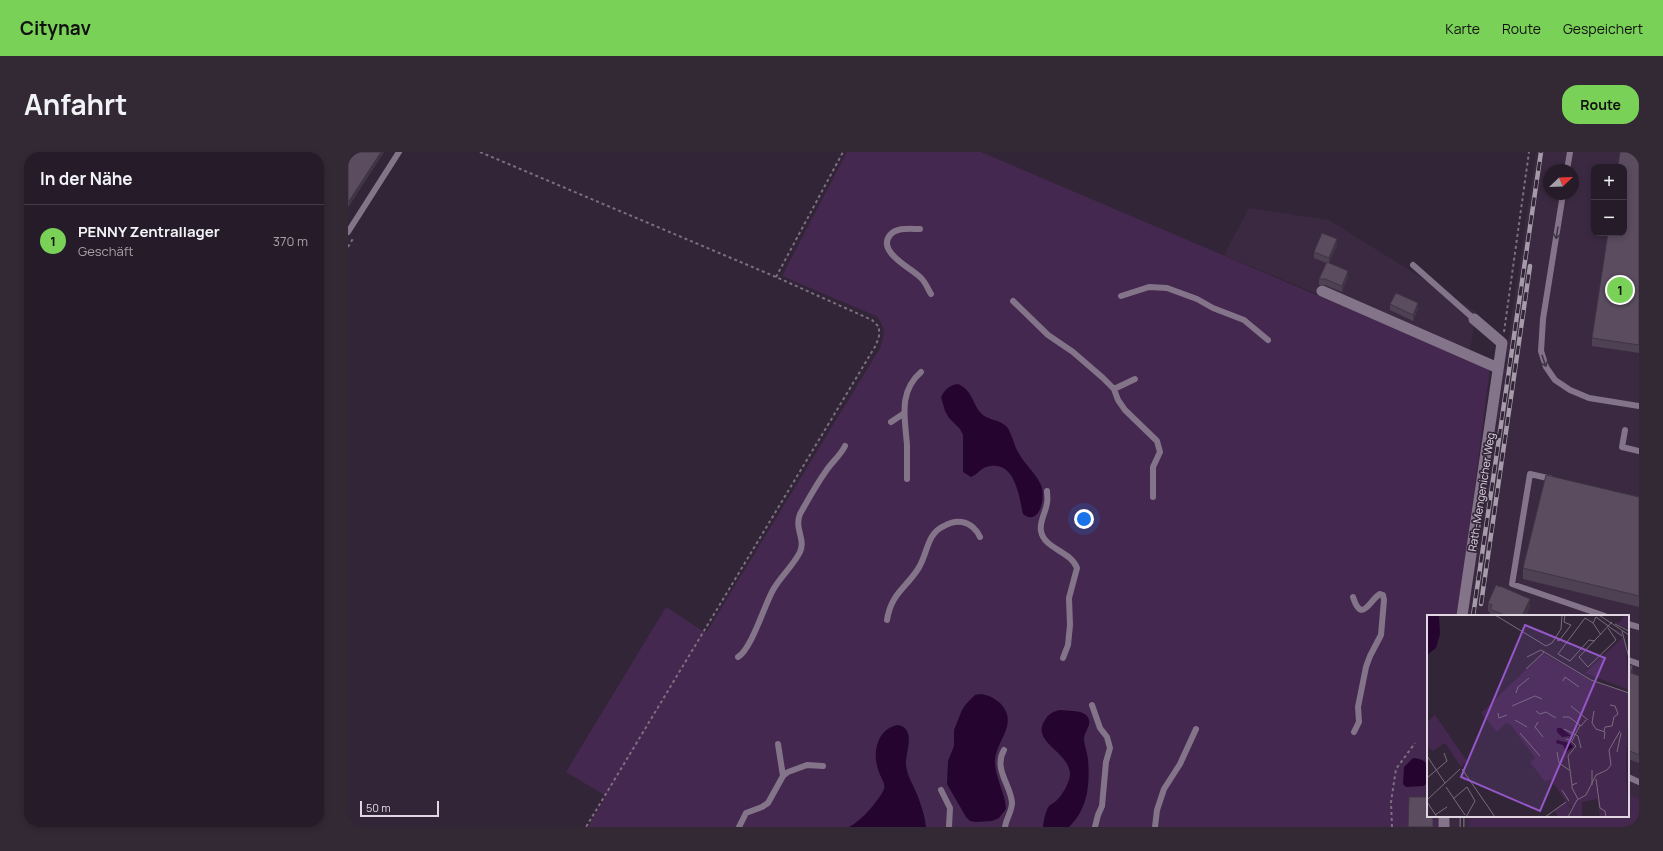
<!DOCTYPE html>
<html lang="de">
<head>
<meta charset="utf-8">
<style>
	body { margin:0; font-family:Manrope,sans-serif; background:#322935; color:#f1f3f6 }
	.controls { position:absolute; right:12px; top:12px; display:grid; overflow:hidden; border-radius:8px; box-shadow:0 2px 6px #0003 }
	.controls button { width:36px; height:36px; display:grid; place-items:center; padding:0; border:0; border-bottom:1px solid #423a46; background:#261c29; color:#f1f3f6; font:20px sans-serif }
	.compass { position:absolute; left:1195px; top:12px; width:36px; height:36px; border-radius:50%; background:#261c29; box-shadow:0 2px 6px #0003; rotate:67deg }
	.scale { position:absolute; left:12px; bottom:10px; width:79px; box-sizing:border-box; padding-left:4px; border:2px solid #e0d7e3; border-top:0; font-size:11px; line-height:14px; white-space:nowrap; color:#e0d7e3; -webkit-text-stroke:3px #322537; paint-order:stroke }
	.you { position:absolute; left:736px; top:367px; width:14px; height:14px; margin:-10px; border:3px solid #fff; border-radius:50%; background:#1a73e8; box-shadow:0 0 0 6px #1a73e833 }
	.badge { display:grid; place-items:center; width:26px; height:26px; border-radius:50%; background:#7ad157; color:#111; font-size:13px; font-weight:700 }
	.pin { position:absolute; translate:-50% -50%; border:2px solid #fff; box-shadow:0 1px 4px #0006 }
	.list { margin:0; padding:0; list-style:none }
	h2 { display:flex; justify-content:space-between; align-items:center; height:52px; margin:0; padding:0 16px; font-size:17px }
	h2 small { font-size:13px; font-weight:400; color:#a4a1a8 }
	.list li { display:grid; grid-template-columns:26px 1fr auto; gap:12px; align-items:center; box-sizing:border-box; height:72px; padding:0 16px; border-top:1px solid #423a46 }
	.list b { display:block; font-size:15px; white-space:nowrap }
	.list p { margin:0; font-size:13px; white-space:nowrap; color:#a4a1a8 }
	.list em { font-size:13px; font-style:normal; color:#a4a1a8 }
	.map { position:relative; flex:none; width:1291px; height:675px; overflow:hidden; border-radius:16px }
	header { display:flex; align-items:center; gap:24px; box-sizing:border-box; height:56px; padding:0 20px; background:#7ad157; color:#111 }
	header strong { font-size:19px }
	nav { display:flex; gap:22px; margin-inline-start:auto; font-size:14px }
	.intro { display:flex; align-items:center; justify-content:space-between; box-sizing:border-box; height:96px; padding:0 24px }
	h1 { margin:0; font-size:28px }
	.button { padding:10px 18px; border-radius:16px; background:#7ad157; color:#111; font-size:14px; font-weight:700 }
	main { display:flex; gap:24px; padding:0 24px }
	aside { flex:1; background:#261c29; border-radius:16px; box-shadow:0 2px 6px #0003 }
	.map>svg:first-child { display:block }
	.built { fill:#3b2941; fill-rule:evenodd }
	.green { fill:#45284f }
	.water { fill:#260430 }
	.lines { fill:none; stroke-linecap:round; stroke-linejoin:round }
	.path { stroke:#7c7080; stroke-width:2; stroke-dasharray:3 3; stroke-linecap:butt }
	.service { stroke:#847489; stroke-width:6 }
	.minor { stroke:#847489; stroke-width:11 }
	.rail-casing { stroke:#a59ba9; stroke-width:4.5 }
	.rail { stroke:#322537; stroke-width:3; stroke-dasharray:9; stroke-linecap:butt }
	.wall { fill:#4e4153 }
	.shaded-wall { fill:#403543 }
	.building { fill:#5b4c60; stroke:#403543 }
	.oneway { stroke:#423547 }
	.labels { text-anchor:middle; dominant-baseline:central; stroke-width:3.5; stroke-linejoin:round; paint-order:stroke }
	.street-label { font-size:11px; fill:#e0d7e3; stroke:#322537 }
	.inset-road { fill:none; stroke:#786c7c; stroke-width:1 }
	.view { fill:#9457c8; fill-opacity:0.15; stroke:#9457c8; stroke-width:2 }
	.inset-edge { fill:none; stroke:#e0d7e3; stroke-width:2 }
</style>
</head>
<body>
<header>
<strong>Citynav</strong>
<nav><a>Karte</a><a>Route</a><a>Gespeichert</a></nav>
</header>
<div class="intro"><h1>Anfahrt</h1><a class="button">Route</a></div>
<main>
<aside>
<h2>In der Nähe<small></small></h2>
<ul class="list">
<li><span class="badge">1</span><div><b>PENNY Zentrallager</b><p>Geschäft</p></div><em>370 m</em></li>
</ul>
</aside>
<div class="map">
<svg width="1291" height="675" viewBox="0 0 1291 675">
	<rect width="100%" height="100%" fill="#322537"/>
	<!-- built -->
	<path class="built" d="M1188 0H1291V647L1280 643V464H1119ZM1246 15H1276V81H1246ZM1201 18H1225V42H1201Z
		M901 56 981 68 1128 160 1121 206 876 103Z
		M1103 664H1120L1121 675H1102Z"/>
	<!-- green -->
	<path class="green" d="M499 0H633L1142 217 1110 464H1080V664H1090V675H240L258 644 218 620 318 455 358 481 532 196C537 181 538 176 528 164L434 124Z
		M1280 643 1291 647V675H1121L1120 664H1280Z"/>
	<!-- water -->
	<path class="water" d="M610 232C624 238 624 250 632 260 639 269 652 267 659 275 664 282 666 293 670 300 676 312 688 321 693 333 698 344 692 375 675 362 671 344 667 306 638 315 632 317 629 323 623 325L615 320V283L612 277 601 266 597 259 593 245C597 237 602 233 610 232Z
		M633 542C641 543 646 546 652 551 673 573 645 590 647 612 648 627 657 641 658 657L651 666 644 669 628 670 622 669 618 665 599 632 600 609 606 594V578L614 558 618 552 627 543Z
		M712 558C719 559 733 558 738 563 746 571 737 578 736 586 736 593 739 600 740 607 742 632 740 657 721 675H695C696 668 697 660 701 654 703 652 706 651 708 649 714 644 722 630 722 622 721 599 682 590 697 568 700 562 706 559 712 558Z
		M550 573C569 577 557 600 558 613 559 623 565 633 569 642 573 653 577 664 578 675H501C504 673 508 671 511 668 518 663 533 645 536 637 538 631 531 623 530 617 524 600 530 576 550 573Z
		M1065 606C1084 608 1079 616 1078 632L1076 634 1058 635 1055 632 1056 615Z"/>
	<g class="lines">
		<!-- path -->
		<path class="path" d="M132 0 428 125 524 168 531 175V184L528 193 238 675
			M0 95 6 85
			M428 125 495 0
			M1156 180 1181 0
			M1044 675 1043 650 1048 617 1067 591"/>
		<!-- service -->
		<path class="service" d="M1219 18 1222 0
			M1215 42 1195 167 1193 199 1198 215 1207 228 1222 238 1241 246 1291 254
			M572 77C562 77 549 75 542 83 528 100 565 117 573 126 578 131 580 137 583 142
			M0 80 51 0
			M1065 113 1126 167
			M773 144 801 135 819 136 849 147 865 156 896 168 920 188
			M665 149 700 183 725 200 755 226 766 237 770 248 777 258 809 289 812 300 805 315V345
			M766 237 787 227
			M543 270 555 262
			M1277 278 1274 295 1291 299
			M559 327C559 316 559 304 559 293 557 266 550 240 573 220
			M1204 327 1182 322 1164 432 1257 464
			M699 339C699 343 700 347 699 351 698 360 691 370 693 379 696 397 723 399 729 416L721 446 722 473 720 493 715 506
			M1005 445C1014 473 1022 447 1032 442L1035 443 1036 448 1033 483 1022 504 1018 515 1010 555 1011 570 1006 580
			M539 468C543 442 557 437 570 417 580 402 578 382 596 374 601 371 608 369 614 370 622 371 629 378 632 385
			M1280 472 1291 475
			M390 505C404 496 416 454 425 438 432 425 445 414 452 400 458 387 446 377 452 362 460 348 468 333 478 319 484 310 492 304 497 294
			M1280 508 1291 512
			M744 553 752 576 759 585 762 596 758 610 754 654 750 663 747 675
			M430 592 435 624
			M656 598C645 617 663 633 664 651 664 659 658 667 657 675
			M1280 625 1291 630
			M593 638 602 656 601 675
			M391 675 398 661 414 655 420 651 435 624 440 620 459 613 475 614
			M807 675 809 658 816 637 832 612 848 577"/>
		<!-- minor -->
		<path class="minor" d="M974 139 1150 216
			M1114 464 1154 191 1126 167
			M1096 675V664"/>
		<defs>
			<path id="rail" d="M1133 452 1182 114
				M1125 464 1193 0
				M1114 675V664"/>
		</defs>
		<!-- rail casing -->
		<use href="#rail" class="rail-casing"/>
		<!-- rail -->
		<use href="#rail" class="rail"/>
	</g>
	<!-- wall -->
	<path class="wall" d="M0 0H36L1 54 0 53Z
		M1291 0V201L1244 194V186Z
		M989 93 981 111 1000 125 994 140 977 133H971V127L978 111 966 106V100Z
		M1042 152 1070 157 1065 169 1042 158Z
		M1291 345V455L1175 427V416Z
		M1140 451 1182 454 1178 464H1142V460L1140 459Z
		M1280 512 1285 522 1291 524V611L1280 607Z"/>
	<!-- shaded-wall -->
	<path class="shaded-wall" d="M33 0H36L1 54V49Z
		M989 87V93L981 112V106Z
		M1000 119V125L994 140V134Z
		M1070 151V157L1065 169V163Z
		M1182 447V454L1178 464H1174Z
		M1285 514V523L1283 521Z"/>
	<!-- building -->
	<path class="building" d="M0 0H33L1 49 0 48Z
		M1272 0H1291V193L1244 186 1260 81H1276V15H1270Z
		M974 81 989 87 981 106 966 100Z
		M979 110 1000 119 994 134 977 127H971Z
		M1048 141 1070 151 1065 163 1042 152Z
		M1198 323 1291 345V444L1175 416Z
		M1148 433 1152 435V434L1182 447 1174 464H1159L1142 457 1144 453 1140 451Z
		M1280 512 1285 514 1283 521 1291 524V603L1280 598Z
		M1061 645H1080V664H1085V675H1060Z"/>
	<!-- one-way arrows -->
	<defs><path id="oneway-shaft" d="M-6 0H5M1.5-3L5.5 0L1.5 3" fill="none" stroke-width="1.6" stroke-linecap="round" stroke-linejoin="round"/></defs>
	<g class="oneway">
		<use href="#oneway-shaft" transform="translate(1209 81) rotate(99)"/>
		<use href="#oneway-shaft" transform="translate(1196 209) rotate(71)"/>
	</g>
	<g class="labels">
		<!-- street labels -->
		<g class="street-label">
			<text transform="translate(1133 340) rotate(-81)">Rath-Mengenicher Weg</text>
		</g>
	</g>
	<!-- overview -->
	<g transform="translate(1079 463)">
		<rect width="202" height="202" fill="#322537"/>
		<path d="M202 0V14L188 8H192L197 1ZM184 12 195 18 198 27 202 75 158 58 196 22ZM116 38 161 64 202 78 199 152 201 202H173L170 184 155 187V202H142L146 194 139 187 145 195 140 202H131L127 195 139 186 123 164 118 167 103 147 108 143 83 109 79 108 70 117 54 98ZM8 100 40 146 34 152 18 128 6 136 0 132V107Z" fill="#45284f"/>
		<path d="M0 0H12L13 19 9 33 0 40ZM130 113H134L144 121 135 122 130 117ZM130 125 143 128 146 132 139 137 136 130 129 128Z" fill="#260430"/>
		<path class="inset-road" d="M68 0 119 31 125 28 134 14 135 0M172 0 202 20M166 8 169 2 195 21M188 9 202 16M181 13 189 25 161 52 152 42 185 7M195 16 202 43M130 25 132 26 144 10 137 7 138 0M168 26 162 25 143 46 131 39 158 3 166 8 174 20M100 42 114 35 164 65 202 78M99 54 117 37M136 66 138 62 152 72M89 78 91 72 102 63M85 91 108 81 115 84M144 91 161 105M109 96 113 99 119 97 129 103M167 96 165 108 169 114 178 117 177 124M71 98 72 103 80 100M136 102H142L154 111 159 105M88 105 100 112M111 107 108 112 116 122M137 114 151 121 154 133M177 116 178 112 185 111 187 102 191 99 188 91 183 90M93 118 113 141M139 124 143 125 149 131 141 141 145 170M145 126 153 110M130 137 132 148 142 155M190 137 194 118M0 141 18 168M35 154 68 202M165 155V170M0 163 20 146 17 138M169 164 173 193 178 196 179 202M150 168 145 170V173L151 184M19 172 38 200M135 175 142 186M26 184 40 172 48 186 39 202M0 185 33 154M0 187 10 202M8 200 20 192M118 202 139 187M141 202 150 185 159 180 169 160 180 155 184 150 182 135 193 116"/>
		<path class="view" d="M98 10 178 43 113 196 34 162Z"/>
		<rect width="202" height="202" class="inset-edge"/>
	</g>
</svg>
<div class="controls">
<button>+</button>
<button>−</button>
</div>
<svg class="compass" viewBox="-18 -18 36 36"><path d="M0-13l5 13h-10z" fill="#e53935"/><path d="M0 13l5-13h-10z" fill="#a4a1a8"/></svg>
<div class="scale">50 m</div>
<div class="you"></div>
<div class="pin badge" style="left:1272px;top:138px">1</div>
</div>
</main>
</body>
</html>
